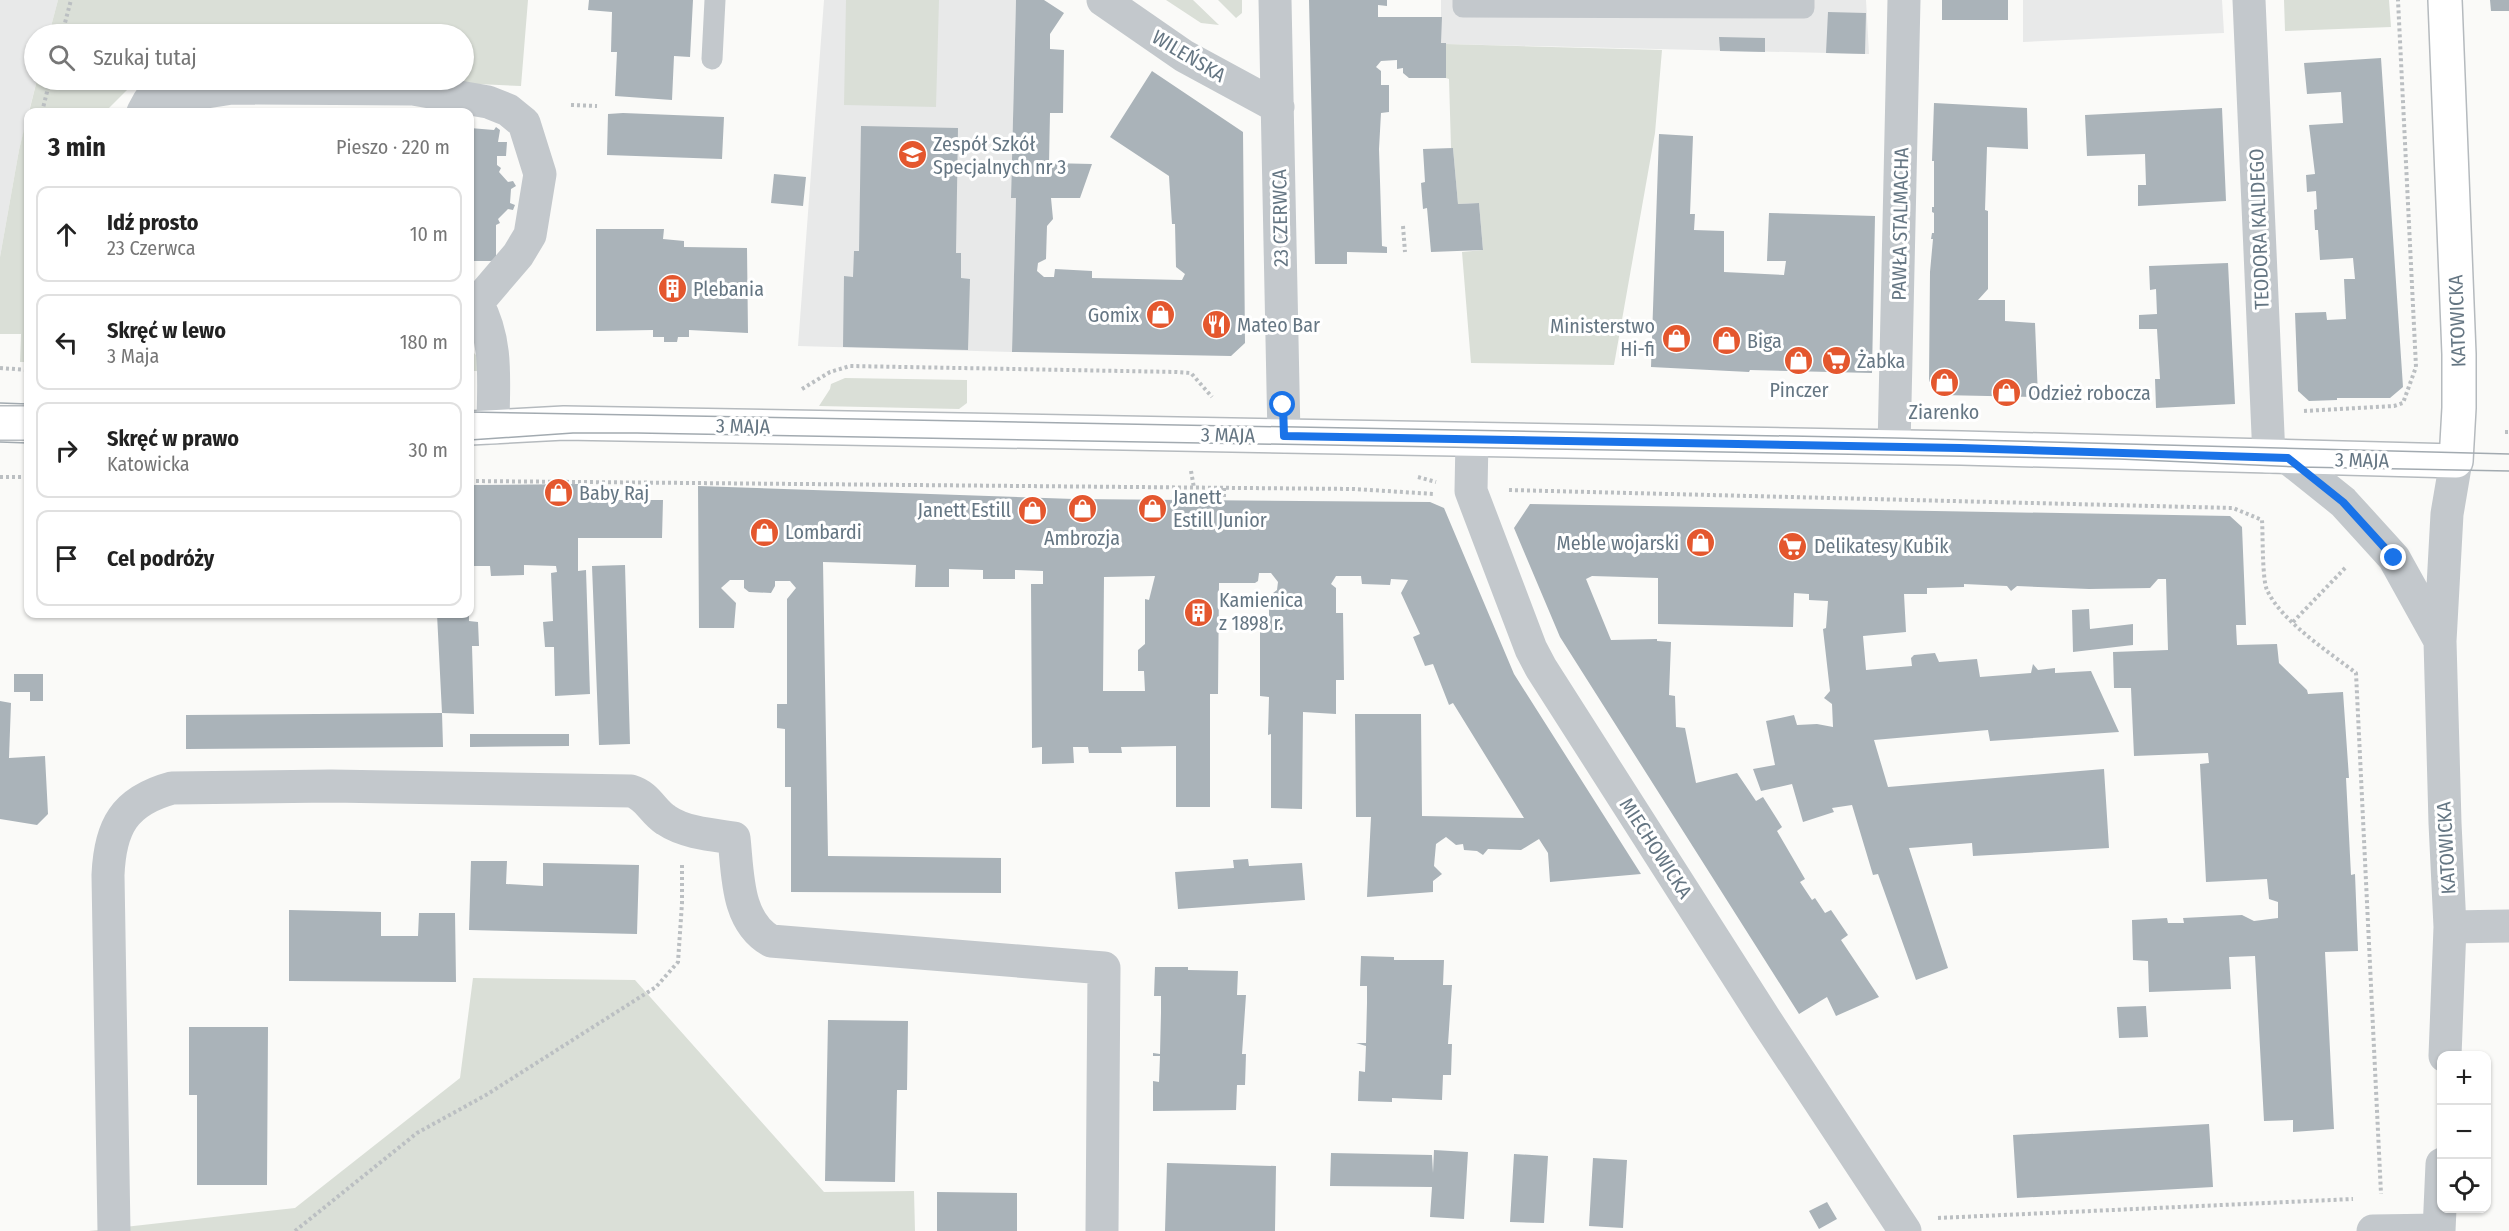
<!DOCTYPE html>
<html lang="pl">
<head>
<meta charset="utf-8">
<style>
	body { margin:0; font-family:"Fira Sans Condensed",sans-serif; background:#f2f2f2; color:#222 }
	.controls { position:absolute; right:18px; bottom:18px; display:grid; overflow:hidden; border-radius:12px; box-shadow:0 2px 4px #0004 }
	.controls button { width:54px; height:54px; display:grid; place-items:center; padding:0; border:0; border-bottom:2px solid #e0e0e0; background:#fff; color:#222; font:30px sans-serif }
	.stop { position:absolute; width:18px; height:18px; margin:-14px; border:4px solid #1a73e8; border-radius:50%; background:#fff }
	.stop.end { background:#1a73e8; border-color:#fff; box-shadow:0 2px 6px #0008 }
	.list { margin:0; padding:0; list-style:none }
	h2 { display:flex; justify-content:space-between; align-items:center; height:78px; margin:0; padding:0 24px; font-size:26px }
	h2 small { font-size:20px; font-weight:400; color:#767676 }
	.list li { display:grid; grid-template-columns:39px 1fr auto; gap:18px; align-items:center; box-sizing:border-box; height:96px; margin:0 12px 12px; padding:0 12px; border:2px solid #e0e0e0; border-radius:12px }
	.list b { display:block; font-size:22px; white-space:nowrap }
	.list p { margin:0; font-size:20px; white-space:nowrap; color:#767676 }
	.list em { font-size:20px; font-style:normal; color:#767676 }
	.icon { flex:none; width:33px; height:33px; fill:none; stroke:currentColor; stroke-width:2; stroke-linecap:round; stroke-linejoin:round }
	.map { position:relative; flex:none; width:2509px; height:1231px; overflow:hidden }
	.search { position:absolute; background:#fff; box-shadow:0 2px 4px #0004; left:24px; top:24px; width:450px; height:66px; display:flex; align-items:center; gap:15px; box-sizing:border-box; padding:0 21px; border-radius:33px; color:#767676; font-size:22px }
	.panel { position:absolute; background:#fff; box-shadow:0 2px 4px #0004; left:24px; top:108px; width:450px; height:510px; border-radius:12px }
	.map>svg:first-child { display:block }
	.built { fill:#e8e9e9 }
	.green { fill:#dadfd7 }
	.building { fill:#aab3b9; fill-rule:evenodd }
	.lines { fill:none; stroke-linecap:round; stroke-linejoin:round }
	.primary-casing { stroke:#b5babe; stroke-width:36 }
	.path { stroke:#bbbfc2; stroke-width:4; stroke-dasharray:3 3; stroke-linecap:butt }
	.lane { stroke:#c3c8cc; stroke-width:21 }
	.street { stroke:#c3c8cc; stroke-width:33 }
	.primary { stroke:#fff; stroke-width:33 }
	.tram { stroke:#a2aab0; stroke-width:1.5 }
	.route { stroke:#1a73e8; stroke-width:8 }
	.labels { text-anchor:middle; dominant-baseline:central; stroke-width:6; stroke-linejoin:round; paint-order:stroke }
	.street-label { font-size:20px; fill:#657683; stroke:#fff }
	.poi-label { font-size:20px; fill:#657683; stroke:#fff; text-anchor:start }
</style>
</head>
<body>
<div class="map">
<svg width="2509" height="1231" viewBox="0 0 2509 1231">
	<rect width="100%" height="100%" fill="#fafaf8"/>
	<!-- built -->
	<path class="built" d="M0 0H58L49 34H34V80H37L19 150 0 257Z
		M824 0H1016L1011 198H1016L1012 352 798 346Z
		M1441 0H1866L1869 54 1446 44 1441 43Z
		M2023 0H2222L2224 33 2023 42Z"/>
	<!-- green -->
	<path class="green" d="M58 0H528L521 86 455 83 435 80H464V34H49Z
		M846 0H939L936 107 844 105Z
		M1166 0H1193L1219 25 1201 23Z
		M1218 0H1242V13L1236 18Z
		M2284 0H2389L2391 27 2285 31Z
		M1446 44 1662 50 1655 133 1614 365 1471 363 1462 252 1483 250 1479 203 1458 204 1453 148H1451L1449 79 1446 78Z
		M37 80H137L107 110V112H29Z
		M28 113V362H20L21 334H0V257L19 150Z
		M470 349 476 355 480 371H470Z
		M845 378 967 380V403L959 409 819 406 830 389 831 384Z
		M473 978 635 980 824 1192 914 1191 915 1231H89L295 1208 460 1078Z"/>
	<!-- building -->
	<path class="building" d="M589 0H693L690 57 674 56 672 100 615 96 617 52H611L612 12 588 10Z
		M1016 0H1044L1064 13 1050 34V49L1064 50 1063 113H1050L1049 163 1092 164 1080 198H1051L1053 219 1047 226 1046 259 1038 263 1037 271 1044 277H1054L1055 269 1092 271V278L1182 280 1185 274 1176 267 1175 224H1172L1169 176 1110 137 1152 71 1243 132 1245 343 1231 356 1012 352 1016 198H1011Z
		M1309 0H1387V6L1378 5V17H1442L1441 43H1446V78H1409L1403 73V68L1397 69V60L1381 61 1376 67 1381 71V85H1389V112L1381 113 1379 149 1382 246 1387 247V253L1347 252V264H1315Z
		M1942 0H2008V20H1942Z
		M2490 0H2509V11H2491Z
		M1828 12 1866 13 1865 54 1826 53Z
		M1719 37 1765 38V52L1720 51Z
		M2381 58 2403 387 2390 398H2337V400L2309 401 2298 391 2295 313 2326 312 2327 320 2346 319 2344 279H2355L2353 258 2320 260 2318 230H2315L2314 210 2317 209 2316 191 2307 192 2306 175 2315 174 2309 125 2343 123 2341 92 2307 94 2304 63Z
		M1934 103 2027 108 2028 149 1987 147 1985 210 1988 211V289L1978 300H2005V321L2035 323 2038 397 1941 395 1929 381 1930 272 1933 239H1931L1932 233H1934V213L1932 212V207H1934V161H1932Z
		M2222 108 2226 201 2138 206V185H2146L2145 154 2087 156 2085 115Z
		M428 110 444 111V112H427Z
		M623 113 724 117 722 159 607 155 608 114Z
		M861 126 958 128 956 253H961V278L970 279 968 350 843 347 844 276 853 277 854 251H859Z
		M496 127 500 130 498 142H507L506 156H497V165L501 168 499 172 508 182 513 181 516 186 511 189 510 203 515 205 513 210 508 209 498 219 500 223 496 225V259L491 261H470V128L494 130Z
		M1659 134 1693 136 1690 214H1695L1694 230 1724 231V272L1784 275 1786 261H1767L1769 213 1875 216 1872 373 1750 370 1749 372 1651 367Z
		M1453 148 1458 204 1479 203 1483 250 1431 252 1427 208 1423 209 1421 183 1425 182 1423 149Z
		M774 174 806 177 803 206 771 203Z
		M596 229H664L663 239 684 241V247L747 248 748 333 689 330V337H678L677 342H664V337H653V330L596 331Z
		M2228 263 2235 404 2156 408 2155 379H2160L2157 329H2139V315L2157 314 2156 289 2150 290 2149 266Z
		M580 484V500H663L662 538H578V571L586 570 590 694 555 696 554 647H545L543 622 553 621 551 573 557 572 556 566 524 565V575L491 576 490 566H470V485Z
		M698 486 1074 499 1430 502 1444 508 1514 674 1641 874 1550 882 1548 853 1539 839 1521 850 1488 849 1483 855 1477 851 1464 850 1463 844 1456 845 1446 837 1436 844 1434 866 1442 874 1433 881V892L1367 897 1371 817H1356L1355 714H1421L1422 816 1524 818 1453 703 1449 705 1433 664 1425 666 1413 637 1420 634 1401 593 1408 580 1391 579 1390 585 1362 584 1361 576H1336L1331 584 1336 588V613H1343L1344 680H1336V714L1303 712 1302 809 1271 808V734L1268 735 1269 697 1260 696V630L1269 628V596L1277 590 1278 582 1271 573H1259L1258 581 1255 583H1219L1218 694H1210V807H1176V746L1121 747 1122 753H1089L1088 747H1073L1074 763 1042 764V747L1032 748 1031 584H1043V571L1015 570V579H983V570L949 569V587H915L916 565 823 562 828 856 1001 858V893L791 892V787H785V729L777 728V704H787V599L796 588 790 581H775V586L771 593 749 592 744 588V580H730L721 588 736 603 734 628H699ZM1155 576 1149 600 1145 599V644L1138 650V671H1144L1145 691H1103L1104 577Z
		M1530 504 2230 516 2242 527 2246 625H2236L2237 645 2277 644 2279 663 2307 690 2308 694 2343 692 2349 778H2346L2351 875 2355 874 2358 951 2325 952 2334 1129 2293 1132V1120L2264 1121 2255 956 2229 957 2231 989 2149 992 2148 961 2133 960 2132 920 2167 918 2168 923H2184L2183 918 2242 915 2254 921 2278 918V902L2269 899 2267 879 2206 882 2200 764 2209 763 2208 753 2134 756 2131 688H2114L2113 652 2168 650 2166 579H2158L2150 588 2089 589 2017 586 2011 591 2007 586 1964 584V587L1927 588V594H1904L1906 632 1863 636 1866 670 1912 666 1911 658 1914 655 1935 653 1939 662 1977 659 1980 677 2031 673 2033 664 2038 670 2055 668V673L2091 671 2119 732 1990 741 1988 730 1874 740 1888 787 2104 769 2109 848 1973 856 1972 843 1909 848 1948 968 1916 980 1878 874 1873 875 1852 805 1832 808 1834 812 1803 822 1792 784 1761 791 1753 769 1775 765 1766 721 1794 715 1797 725 1817 724 1833 727 1832 704 1824 698 1830 691 1823 629 1826 628 1828 601 1809 600V594L1794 593 1793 627 1658 624V578L1592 576 1586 579 1611 640 1657 639V641L1671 642 1669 695 1675 696 1676 727 1685 728 1696 783 1737 773 1756 801 1763 797 1782 827 1777 831 1805 879 1800 882 1812 900 1815 898 1825 913 1831 910 1848 935 1841 940 1879 997 1836 1016 1827 997 1799 1014 1560 637 1514 528Z
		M625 565 630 744 599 745 592 566Z
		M2089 609 2090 629 2133 624V645L2073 652 2072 610Z
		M437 614H469V621L478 622 479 646H472L474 714 442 713Z
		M14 674H43V701H30V692H14Z
		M0 701 11 703 9 758 45 756 48 814 37 825 0 819Z
		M442 713 443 747 186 749V715Z
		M470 734H569V746L470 747Z
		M1248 859 1249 866 1302 863 1305 900 1178 909 1175 872 1234 868 1233 860Z
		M471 861H507L506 884 543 886V863L639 865 637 934 469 930Z
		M289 910 381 912V936H418L419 913H455L456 982 289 981Z
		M1361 956 1394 957V960H1444L1443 985H1452L1448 1044H1452L1451 1075H1443L1442 1100 1392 1098V1102L1358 1101 1359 1071 1365 1072 1366 1046 1356 1043H1366L1367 1003V986H1360Z
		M1155 967H1188V970L1238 971 1237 995H1246L1242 1054H1246L1245 1085H1237L1236 1110 1153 1111V1081L1159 1082 1160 1056H1153V1053L1160 1054 1161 1013V996H1154Z
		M2146 1006 2148 1037 2119 1038 2117 1007Z
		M828 1020 908 1021 907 1090H897L895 1182 825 1181Z
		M189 1027H268L267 1185H197V1095H189Z
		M2209 1124 2213 1187 2017 1198 2013 1135Z
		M1434 1150 1468 1152 1464 1219 1430 1217 1432 1187 1330 1186 1331 1153 1432 1155 1433 1173Z
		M1514 1154 1548 1156 1544 1223 1510 1222Z
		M1593 1158 1627 1160 1623 1228 1589 1226Z
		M1167 1163 1276 1166 1275 1231H1165Z
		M937 1192 1017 1193V1231H937Z
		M1827 1202 1837 1219 1819 1229 1809 1211Z"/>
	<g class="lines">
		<defs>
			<path id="primary" d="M0 423H28
				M470 428 564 423 1961 448 2456 461 2459 408V354L2445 0"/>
		</defs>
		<!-- primary casing -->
		<use href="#primary" class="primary-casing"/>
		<!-- path -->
		<path class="path" d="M62 34 71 0
			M571 105 597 106
			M42 112 50 80
			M28 187V183
			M1403 226 1405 252
			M0 368 28 370
			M802 389 830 372 850 366 1177 372 1191 373 1212 397
			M2304 411 2394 406 2403 403 2416 367 2398 0
			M2505 432H2509
			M1191 471 1194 488
			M0 477H28
			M1418 477 1436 482
			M470 481 1354 489 1434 494
			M1224 488V499
			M1509 490 2233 508 2262 520C2263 535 2262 579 2267 590 2282 622 2329 652 2356 673L2381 1194
			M2293 622 2347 566
			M1938 1218 2353 1199
			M295 1231 417 1133 486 1095 656 987 678 962 682 903V864"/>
		<!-- lane -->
		<path class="lane" d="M1463 0V7L1804 8V0
			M712 59 715 0"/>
		<!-- street -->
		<path class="street" d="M1103 0 1184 56 1278 107
			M1275 0 1284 436
			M2249 0 2269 457
			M143 112 149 101 232 88 413 89 488 102 508 110 524 123 540 174 530 235 518 255 477 303H470
			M477 303C499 342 493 385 493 428
			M1472 439 1471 491 1531 649 1541 668 1765 1019 1905 1231
			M1894 447 1904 0
			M2288 458 2343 502 2394 558 2439 639
			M2450 927 2509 926
			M2445 1056 2450 927 2445 823 2440 641 2447 514 2456 461
			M114 1231 108 875C110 827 124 801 172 788L331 786 631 791C648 796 652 811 666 820 685 833 713 835 734 838 738 874 736 921 771 941L1104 968 1102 1231
			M2373 1231 2439 1230
			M2439 1231 2442 1164"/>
		<!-- primary -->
		<use href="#primary" class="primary"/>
		<!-- tram -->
		<path class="tram" d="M0 403 28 404
			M470 412 1895 438 2509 454
			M470 440 573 433H637L2119 459 2299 467 2509 471
			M0 442 28 443"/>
	</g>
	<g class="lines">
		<!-- route -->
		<path class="route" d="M1283 405 1284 436 1960 448 2288 458 2343 502 2394 558"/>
	</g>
	<!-- icons -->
	<defs>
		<symbol id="school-disc" viewBox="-11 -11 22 22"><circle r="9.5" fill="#e4572e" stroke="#fff"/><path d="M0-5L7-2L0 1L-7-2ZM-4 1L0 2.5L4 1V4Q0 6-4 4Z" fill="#fff"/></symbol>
		<symbol id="building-disc" viewBox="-11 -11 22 22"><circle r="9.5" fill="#e4572e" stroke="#fff"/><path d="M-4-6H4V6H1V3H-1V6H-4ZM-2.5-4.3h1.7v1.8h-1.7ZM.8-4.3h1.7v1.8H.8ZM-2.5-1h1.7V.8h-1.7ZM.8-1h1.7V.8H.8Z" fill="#fff"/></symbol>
		<symbol id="shop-disc" viewBox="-11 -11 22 22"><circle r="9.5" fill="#e4572e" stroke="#fff"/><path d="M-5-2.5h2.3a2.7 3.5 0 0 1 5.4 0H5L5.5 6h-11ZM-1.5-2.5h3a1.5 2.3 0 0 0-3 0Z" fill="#fff"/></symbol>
		<symbol id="restaurant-disc" viewBox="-11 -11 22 22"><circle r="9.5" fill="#e4572e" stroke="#fff"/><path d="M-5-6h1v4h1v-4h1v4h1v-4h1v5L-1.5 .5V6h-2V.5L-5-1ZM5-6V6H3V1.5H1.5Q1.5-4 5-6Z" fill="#fff"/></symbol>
		<symbol id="supermarket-disc" viewBox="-11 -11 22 22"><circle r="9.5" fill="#e4572e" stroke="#fff"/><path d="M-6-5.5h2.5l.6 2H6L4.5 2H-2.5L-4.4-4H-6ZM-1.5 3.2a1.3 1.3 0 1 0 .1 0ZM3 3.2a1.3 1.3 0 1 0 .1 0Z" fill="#fff"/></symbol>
	</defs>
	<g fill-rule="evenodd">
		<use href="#school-disc" x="896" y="138" width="33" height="33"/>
		<use href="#building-disc" x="656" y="272" width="33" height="33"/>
		<use href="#shop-disc" x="1144" y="298" width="33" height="33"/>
		<use href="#restaurant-disc" x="1200" y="308" width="33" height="33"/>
		<use href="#shop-disc" x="1660" y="322" width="33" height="33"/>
		<use href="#shop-disc" x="1710" y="324" width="33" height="33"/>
		<use href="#shop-disc" x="1782" y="344" width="33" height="33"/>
		<use href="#supermarket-disc" x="1820" y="344" width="33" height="33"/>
		<use href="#shop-disc" x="1928" y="366" width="33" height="33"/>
		<use href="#shop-disc" x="1990" y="376" width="33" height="33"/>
		<use href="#shop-disc" x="542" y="476" width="33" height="33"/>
		<use href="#shop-disc" x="1066" y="492" width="33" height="33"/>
		<use href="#shop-disc" x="1136" y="492" width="33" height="33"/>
		<use href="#shop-disc" x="1016" y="494" width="33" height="33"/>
		<use href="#shop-disc" x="748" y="516" width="33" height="33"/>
		<use href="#shop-disc" x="1684" y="526" width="33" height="33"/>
		<use href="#supermarket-disc" x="1776" y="530" width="33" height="33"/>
		<use href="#building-disc" x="1182" y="596" width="33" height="33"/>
	</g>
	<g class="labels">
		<!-- street labels -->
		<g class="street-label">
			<text transform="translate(1189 56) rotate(31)">WILEŃSKA</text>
			<text transform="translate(1280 218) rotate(-91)">23 CZERWCA</text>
			<text transform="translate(1900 224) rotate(-89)">PAWŁA STALMACHA</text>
			<text transform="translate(2259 229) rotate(-92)">TEODORA KALIDEGO</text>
			<text transform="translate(2457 321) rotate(-92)">KATOWICKA</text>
			<text transform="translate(743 426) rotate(1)">3 MAJA</text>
			<text transform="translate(1228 435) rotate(1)">3 MAJA</text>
			<text transform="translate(2362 460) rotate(1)">3 MAJA</text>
			<text transform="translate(1656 848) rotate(57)">MIECHOWICKA</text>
			<text transform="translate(2446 848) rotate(-93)">KATOWICKA</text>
		</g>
		<!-- poi labels -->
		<g class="poi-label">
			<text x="933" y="144">Zespół Szkół<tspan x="933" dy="23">Specjalnych nr 3</tspan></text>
			<text x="693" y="289">Plebania</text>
			<text x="1139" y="315" text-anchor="end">Gomix</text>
			<text x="1237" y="325">Mateo Bar</text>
			<text x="1655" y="326" text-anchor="end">Ministerstwo<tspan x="1655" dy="23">Hi-fi</tspan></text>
			<text x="1747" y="341">Biga</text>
			<text x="1857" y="361">Żabka</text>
			<text x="1799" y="390" text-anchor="middle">Pinczer</text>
			<text x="2028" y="393">Odzież robocza</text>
			<text x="1944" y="412" text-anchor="middle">Ziarenko</text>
			<text x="579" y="493">Baby Raj</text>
			<text x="1173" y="497">Janett<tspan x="1173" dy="23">Estill Junior</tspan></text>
			<text x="1011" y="510" text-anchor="end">Janett Estill</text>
			<text x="785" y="532">Lombardi</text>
			<text x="1082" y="538" text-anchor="middle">Ambrozja</text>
			<text x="1679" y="543" text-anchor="end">Meble wojarski</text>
			<text x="1814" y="546">Delikatesy Kubik</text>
			<text x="1219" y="600">Kamienica<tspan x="1219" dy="23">z 1898 r.</tspan></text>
		</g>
	</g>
</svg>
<div class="controls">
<button>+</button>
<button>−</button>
<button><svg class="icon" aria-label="locate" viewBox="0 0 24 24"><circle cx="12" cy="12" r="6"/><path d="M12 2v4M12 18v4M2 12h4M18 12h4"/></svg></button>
</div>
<div class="stop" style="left:1283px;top:405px"></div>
<div class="stop end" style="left:2394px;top:558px"></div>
<div class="search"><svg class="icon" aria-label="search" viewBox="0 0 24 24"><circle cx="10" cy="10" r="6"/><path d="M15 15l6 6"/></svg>Szukaj tutaj</div>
<section class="panel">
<h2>3 min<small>Pieszo · 220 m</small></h2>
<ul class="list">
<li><svg class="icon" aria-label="ahead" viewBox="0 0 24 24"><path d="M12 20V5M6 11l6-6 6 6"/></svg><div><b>Idź prosto</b><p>23 Czerwca</p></div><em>10 m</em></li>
<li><svg class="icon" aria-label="left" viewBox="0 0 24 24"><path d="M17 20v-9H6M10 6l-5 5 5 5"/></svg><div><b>Skręć w lewo</b><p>3 Maja</p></div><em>180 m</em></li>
<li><svg class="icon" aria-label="right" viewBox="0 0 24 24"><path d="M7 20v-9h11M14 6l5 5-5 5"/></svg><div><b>Skręć w prawo</b><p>Katowicka</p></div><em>30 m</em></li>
<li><svg class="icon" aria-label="arrive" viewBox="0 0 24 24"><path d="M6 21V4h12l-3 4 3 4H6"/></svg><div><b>Cel podróży</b></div></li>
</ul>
</section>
</div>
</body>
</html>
